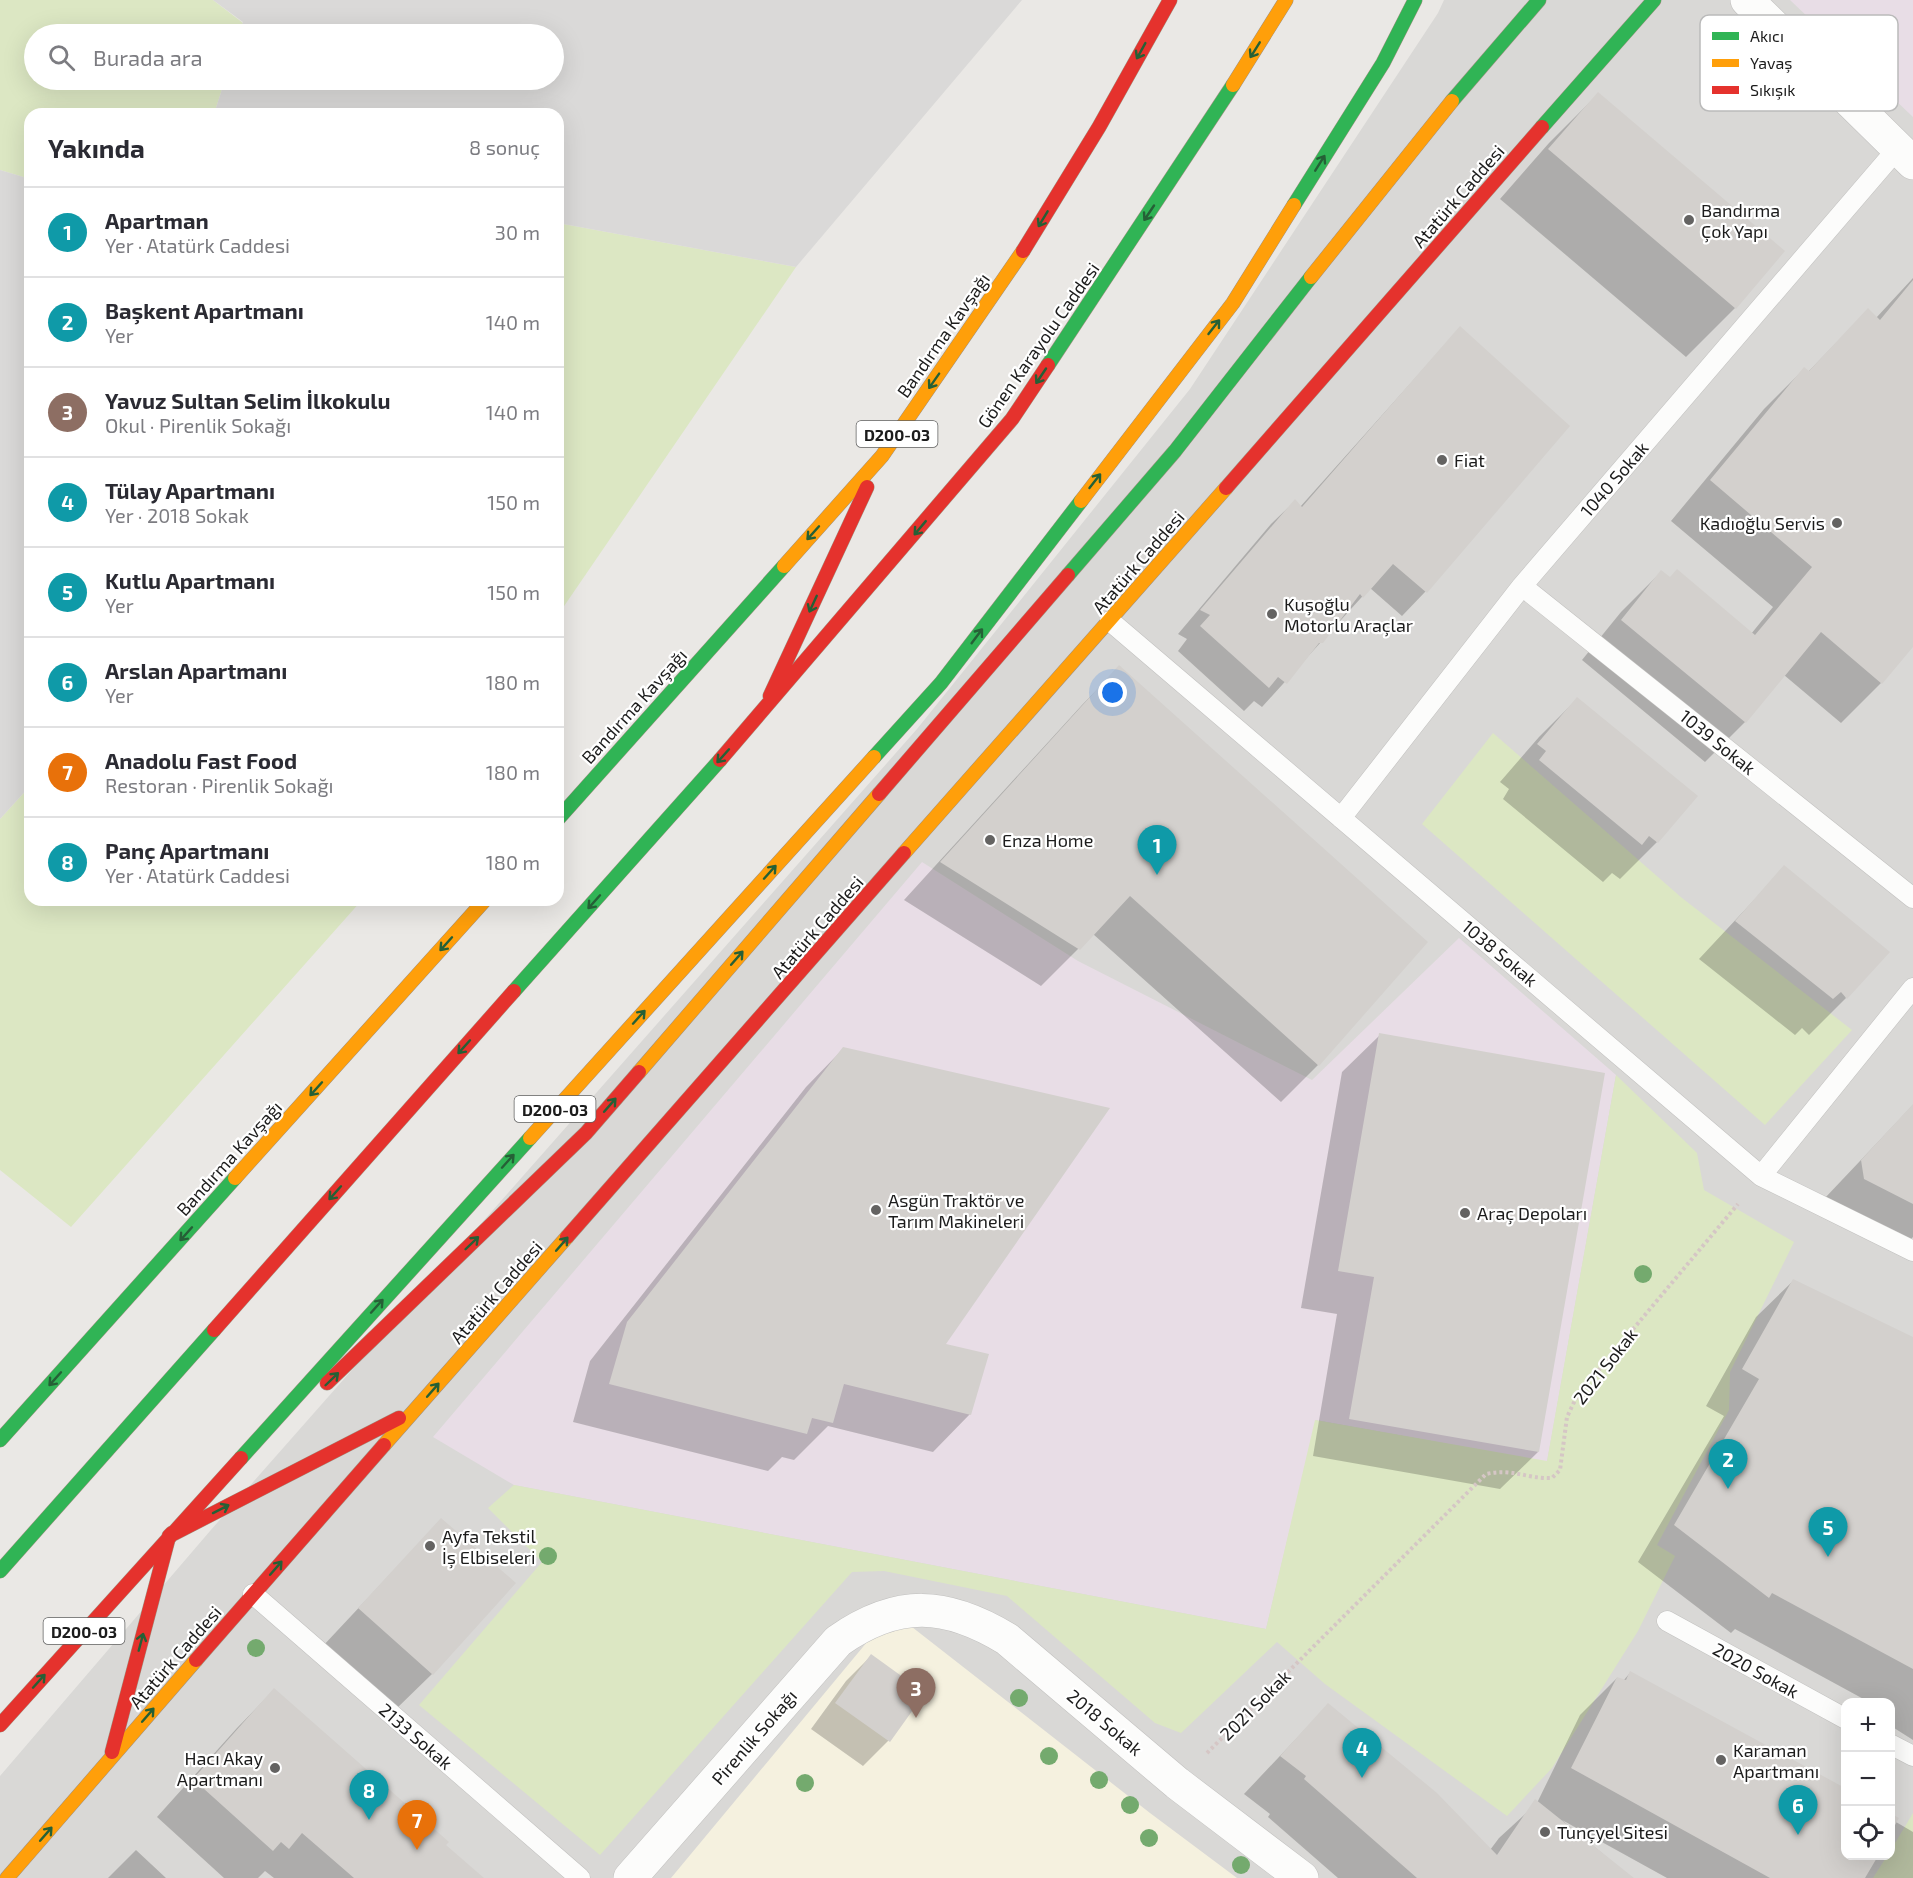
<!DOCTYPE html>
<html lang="tr">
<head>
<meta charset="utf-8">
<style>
	body { margin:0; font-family:"Exo 2",sans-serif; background:#f2f2f3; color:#2b2b33 }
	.controls { position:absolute; right:18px; bottom:18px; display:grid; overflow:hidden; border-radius:12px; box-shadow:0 6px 24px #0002 }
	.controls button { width:54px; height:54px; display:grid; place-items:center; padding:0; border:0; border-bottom:2px solid #e1e1e2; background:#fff; color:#2b2b33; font:30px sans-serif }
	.you { position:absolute; left:1113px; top:693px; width:21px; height:21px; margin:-15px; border:4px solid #fff; border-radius:50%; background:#1a73e8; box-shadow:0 0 0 9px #1a73e833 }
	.badge { display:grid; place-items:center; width:39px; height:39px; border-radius:50%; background:#111827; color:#fff; font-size:20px; font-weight:700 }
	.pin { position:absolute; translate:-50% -50px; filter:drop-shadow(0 2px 3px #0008) }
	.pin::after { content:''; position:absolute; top:32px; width:21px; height:18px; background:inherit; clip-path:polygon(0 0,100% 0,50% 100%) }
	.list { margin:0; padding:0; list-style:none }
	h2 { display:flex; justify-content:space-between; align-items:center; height:78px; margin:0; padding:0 24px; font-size:26px }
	h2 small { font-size:20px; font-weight:400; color:#7c7c81 }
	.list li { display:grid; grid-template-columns:39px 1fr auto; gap:18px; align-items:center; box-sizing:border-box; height:90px; padding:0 24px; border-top:2px solid #e1e1e2 }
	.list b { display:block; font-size:22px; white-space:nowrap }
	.list p { margin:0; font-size:20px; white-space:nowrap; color:#7c7c81 }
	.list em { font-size:20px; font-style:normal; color:#7c7c81 }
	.icon { flex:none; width:33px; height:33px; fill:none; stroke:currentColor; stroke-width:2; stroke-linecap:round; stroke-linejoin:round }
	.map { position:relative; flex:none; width:1913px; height:1878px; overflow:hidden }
	.search { position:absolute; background:#fff; box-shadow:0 6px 24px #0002; left:24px; top:24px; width:540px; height:66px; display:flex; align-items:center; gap:15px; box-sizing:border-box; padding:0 21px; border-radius:33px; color:#7c7c81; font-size:22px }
	.panel { position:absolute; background:#fff; box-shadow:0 6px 24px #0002; left:24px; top:108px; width:540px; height:798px; border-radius:18px }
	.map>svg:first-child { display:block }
	.residential { fill:#d9d8d6; fill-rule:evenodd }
	.industrial { fill:#e8dde6 }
	.education { fill:#f5f1df }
	.grass { fill:#dce7c3 }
	.parking { fill:#dad9d8 }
	.shadow { fill:#0003 }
	.building { fill:#d3d0cd }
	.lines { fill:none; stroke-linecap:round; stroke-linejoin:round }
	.lane-casing { stroke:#c1c0bf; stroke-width:21 }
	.street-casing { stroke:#c1c0bf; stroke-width:34 }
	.fast-casing { stroke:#a09282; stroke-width:15 }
	.slow-casing { stroke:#a09282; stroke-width:15 }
	.jam-casing { stroke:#a09282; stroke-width:15 }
	.path { stroke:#d5c6c5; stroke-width:4; stroke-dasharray:3 3; stroke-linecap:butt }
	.lane { stroke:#fcfcfb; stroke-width:20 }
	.street { stroke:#fcfcfb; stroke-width:33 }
	.fast { stroke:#30b455; stroke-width:14 }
	.slow { stroke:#ff9f0a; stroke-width:14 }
	.jam { stroke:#e5322d; stroke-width:14 }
	.tree { fill:#74aa6e }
	.oneway { stroke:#256036 }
	.poi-dot { fill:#646362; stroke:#fff; stroke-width:2 }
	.labels { text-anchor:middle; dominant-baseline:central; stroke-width:4.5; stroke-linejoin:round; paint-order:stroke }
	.shield { fill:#fff; stroke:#606060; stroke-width:1.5 }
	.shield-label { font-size:16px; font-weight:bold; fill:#1c1c1c }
	.street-label { font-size:18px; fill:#1c1c1c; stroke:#fff }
	.poi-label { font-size:18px; fill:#1c1c1c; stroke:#fff; text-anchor:start }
	.key { fill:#fff; stroke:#bbb; stroke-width:1.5 }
	.key-label { font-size:16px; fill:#1c1c1c }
</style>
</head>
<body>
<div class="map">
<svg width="1913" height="1878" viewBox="0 0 1913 1878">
	<rect width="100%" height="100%" fill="#eae8e5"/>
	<!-- residential -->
	<path class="residential" d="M1444 0H1913V1878H0V1776L210 1531 917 729 1190 389 1438 13ZM1846 1702H1890V1856H1846Z"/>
	<!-- industrial -->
	<path class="industrial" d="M1790 0H1913V117Z
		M922 862 1078 961 1312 1080 1459 938 1616 1075 1547 1462 1316 1420 1266 1629 514 1485 433 1437Z"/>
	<!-- education -->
	<path class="education" d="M903 1620 1150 1813 1237 1878H671L882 1624Z"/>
	<!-- grass -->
	<path class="grass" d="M0 0H213L243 23 239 34H34V80H225L214 114H30V179L0 170Z
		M558 223 796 267 558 615Z
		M1493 733 1682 898 1852 1030 1765 1125 1422 824Z
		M30 786V900H362L71 1227 0 1170V819Z
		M1616 1075 1697 1153 1704 1190 1794 1242 1730 1372 1729 1410 1657 1545 1675 1556 1638 1631 1552 1768 1507 1816 1325 1684 1277 1642 1181 1733 1155 1723 1007 1596 884 1571 852 1572 600 1855 419 1705 542 1562 488 1508 514 1485 1266 1629 1315 1420 1547 1461Z
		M1913 1813V1878H1873L1887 1856H1890L1891 1850Z"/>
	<!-- parking -->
	<path class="parking" d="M213 0H1022L796 267 558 223V114H214L225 80H554V34H239L243 22Z
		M0 170 30 179V786L0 819Z"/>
	<!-- shadow -->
	<path class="shadow" d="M1598 94 1783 251 1735 308 1686 357 1500 199 1549 143Z
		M1913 278V644L1881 683 1841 723 1784 675 1745 722 1705 762 1582 660 1621 612 1661 572 1751 634 1773 607 1671 521 1764 409 1804 369 1808 372 1868 310 1876 318Z
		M1460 328 1568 426 1425 592 1402 616 1370 588 1262 707 1254 701 1244 711 1178 651 1187 639 1178 634 1271 524 1295 501 1300 507Z
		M1119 667 1318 1065 1281 1102 1093 934 1041 986 904 900 1082 705Z
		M1577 699 1657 842 1620 879 1612 873 1603 882 1503 799 1509 789 1500 782 1539 737Z
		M1785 867 1846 998 1809 1035 1802 1028 1795 1035 1699 959Z
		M1380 1035 1538 1452 1500 1489 1313 1456 1337 1314 1301 1308 1342 1072Z
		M843 1049 943 1345 970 1414 933 1452 828 1426 794 1460 782 1457 768 1471 573 1422 590 1361 806 1087Z
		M1913 1105V1237L1899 1251 1824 1199Z
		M1793 1281 1913 1352V1740L1891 1726 1890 1702H1869L1735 1629 1731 1633 1638 1562 1724 1416 1706 1406 1756 1317Z
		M441 1520 432 1674 394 1711 322 1647Z
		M871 1656 923 1693 888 1741 863 1766 811 1729 846 1681Z
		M1630 1673 1846 1790V1856H1890V1815L1896 1822 1913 1832V1878H1667L1562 1820 1632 1878H1338L1268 1817 1270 1814 1244 1794 1328 1705 1490 1850 1499 1838 1537 1803 1580 1715 1617 1678 1623 1681Z
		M274 1690 444 1845 482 1878H274L265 1871 258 1878H224L157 1817 237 1728Z
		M136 1850 166 1878H108Z"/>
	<!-- building -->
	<path class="building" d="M1598 92 1785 251 1736 309 1548 149Z
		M1913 280V647L1882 684 1821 632 1746 723 1621 620 1661 570 1670 577 1677 569 1755 635 1812 567 1710 480 1804 367 1809 371 1868 308 1880 320Z
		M1460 326 1570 426 1427 593 1393 564 1363 598 1360 594 1323 643H1319L1287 684 1278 677 1269 688 1200 626 1210 615 1200 610 1295 499 1302 507Z
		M1119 665 1428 942 1319 1066 1130 896 1080 950 940 862Z
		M1577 697 1698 796 1658 843 1649 836 1642 845 1539 760 1546 751 1537 744Z
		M1784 865 1890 952 1847 999 1841 992 1833 999 1735 921Z
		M1379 1033 1605 1073 1539 1452 1349 1419 1374 1277 1338 1271Z
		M843 1047 1110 1108 946 1344 989 1354 971 1415 844 1384 833 1423 812 1418 807 1434 609 1384 627 1322Z
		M1913 1104V1204L1864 1179 1861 1160Z
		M1793 1279 1913 1337V1669L1772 1593 1769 1598 1674 1525 1759 1379 1742 1369Z
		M441 1518 516 1583 433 1675 358 1608Z
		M871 1654 925 1693 890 1742 835 1703Z
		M1630 1671 1845 1788V1856H1878L1865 1878H1770L1571 1768 1617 1677 1626 1680Z
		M274 1688 449 1842 446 1845 484 1878H354L302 1833 289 1849 281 1842 273 1851 193 1779Z
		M1328 1703 1437 1793 1497 1855 1535 1799 1634 1878H1417L1304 1779 1306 1776 1280 1756Z
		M1890 1813 1899 1818 1890 1834Z"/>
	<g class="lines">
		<defs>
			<path id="lane" d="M1522 586 1913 898
				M1110 621 1761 1176 1913 1251
				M1341 818 1522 586 1898 148
				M1761 1176 1913 988
				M253 1594 580 1878
				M1667 1621 1846 1719
				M1890 1744 1913 1756"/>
			<path id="street" d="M1747 0 1913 163
				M630 1878 838 1641C898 1599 946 1602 1007 1639L1177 1783 1302 1878"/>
			<path id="fast" d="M1452 101 1539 0
				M1542 127 1654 0
				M1294 205 1383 63 1415 0
				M1048 365 1233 85
				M1068 575 1175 451 1311 277
				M874 757 941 683 1081 501
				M558 819 784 566
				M514 991 720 760
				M0 1440 235 1178
				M241 1458 530 1138
				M0 1571 214 1330"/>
			<path id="slow" d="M1233 85 1286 0
				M1311 277 1452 101
				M1081 501 1233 303 1294 205
				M784 566 882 456 1023 251
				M904 853 1226 488
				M639 1072 879 794
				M530 1138 874 757
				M235 1178 485 900
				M384 1445 567 1237
				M7 1878 196 1660"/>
			<path id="jam" d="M1023 251 1099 127 1170 0
				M1226 488 1542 127
				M770 696 867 487
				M720 760 1012 419 1048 365
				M879 794 1068 575
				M567 1237 904 853
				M214 1330 514 991
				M327 1383 586 1133 639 1072
				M173 1534 399 1418
				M196 1660 384 1445
				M0 1725 241 1458
				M112 1752 169 1536 172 1533"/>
		</defs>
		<!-- lane casing -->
		<use href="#lane" class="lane-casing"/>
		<!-- street casing -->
		<use href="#street" class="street-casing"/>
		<!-- fast casing -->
		<use href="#fast" class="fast-casing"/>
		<!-- slow casing -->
		<use href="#slow" class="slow-casing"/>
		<!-- jam casing -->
		<use href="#jam" class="jam-casing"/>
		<!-- path -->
		<path class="path" d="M1207 1753 1486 1474C1512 1468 1527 1479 1552 1478L1560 1470 1567 1417 1577 1396 1738 1204"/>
		<!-- lane -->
		<use href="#lane" class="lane"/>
		<!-- street -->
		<use href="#street" class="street"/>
		<!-- fast -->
		<use href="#fast" class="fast"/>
		<!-- slow -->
		<use href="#slow" class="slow"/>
		<!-- jam -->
		<use href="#jam" class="jam"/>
	</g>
	<!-- trees -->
	<g class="tree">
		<circle cx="1643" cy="1274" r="9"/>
		<circle cx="548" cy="1556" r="9"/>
		<circle cx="256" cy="1648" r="9"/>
		<circle cx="1019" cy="1698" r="9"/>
		<circle cx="1049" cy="1756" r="9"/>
		<circle cx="1099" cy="1780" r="9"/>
		<circle cx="805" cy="1783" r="9"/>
		<circle cx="1130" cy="1805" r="9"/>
		<circle cx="1149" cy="1838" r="9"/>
		<circle cx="1241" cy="1865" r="9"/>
	</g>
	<!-- one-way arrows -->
	<defs><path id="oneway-shaft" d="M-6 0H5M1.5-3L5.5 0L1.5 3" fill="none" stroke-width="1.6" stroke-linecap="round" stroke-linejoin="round" transform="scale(1.5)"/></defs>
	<g class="oneway">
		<use href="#oneway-shaft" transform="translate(1255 50) rotate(122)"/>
		<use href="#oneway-shaft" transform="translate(1141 51) rotate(119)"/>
		<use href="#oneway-shaft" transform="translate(1320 163) rotate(-58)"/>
		<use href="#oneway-shaft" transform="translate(1149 213) rotate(124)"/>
		<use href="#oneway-shaft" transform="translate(1043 219) rotate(121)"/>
		<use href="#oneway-shaft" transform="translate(1214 327) rotate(-52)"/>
		<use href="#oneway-shaft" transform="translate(1041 376) rotate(124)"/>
		<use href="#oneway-shaft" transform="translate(934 381) rotate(125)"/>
		<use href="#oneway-shaft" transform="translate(1095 481) rotate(-52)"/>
		<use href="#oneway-shaft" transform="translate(920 528) rotate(130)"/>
		<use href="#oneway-shaft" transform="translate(813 533) rotate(132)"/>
		<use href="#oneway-shaft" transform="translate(813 604) rotate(115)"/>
		<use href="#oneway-shaft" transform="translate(977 636) rotate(-53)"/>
		<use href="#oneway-shaft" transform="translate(723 756) rotate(132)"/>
		<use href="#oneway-shaft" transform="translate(770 872) rotate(-48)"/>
		<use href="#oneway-shaft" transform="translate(594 902) rotate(132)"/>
		<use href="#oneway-shaft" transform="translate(446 944) rotate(132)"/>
		<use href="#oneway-shaft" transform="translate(737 958) rotate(-49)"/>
		<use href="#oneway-shaft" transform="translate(639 1017) rotate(-48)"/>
		<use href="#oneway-shaft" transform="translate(464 1047) rotate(132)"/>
		<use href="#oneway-shaft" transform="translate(316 1089) rotate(132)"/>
		<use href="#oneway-shaft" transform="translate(610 1105) rotate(-49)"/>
		<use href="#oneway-shaft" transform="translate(508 1161) rotate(-48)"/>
		<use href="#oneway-shaft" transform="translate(335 1193) rotate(132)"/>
		<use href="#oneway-shaft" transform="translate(186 1234) rotate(132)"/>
		<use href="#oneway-shaft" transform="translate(472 1243) rotate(-44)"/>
		<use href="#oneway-shaft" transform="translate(562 1244) rotate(-49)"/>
		<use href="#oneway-shaft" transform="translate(377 1306) rotate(-48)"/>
		<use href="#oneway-shaft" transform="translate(55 1379) rotate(132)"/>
		<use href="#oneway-shaft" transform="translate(332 1379) rotate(-44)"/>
		<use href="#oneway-shaft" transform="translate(433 1390) rotate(-49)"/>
		<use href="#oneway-shaft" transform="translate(221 1509) rotate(-27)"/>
		<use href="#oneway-shaft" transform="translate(276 1568) rotate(-49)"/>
		<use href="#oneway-shaft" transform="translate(141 1642) rotate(-75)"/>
		<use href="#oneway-shaft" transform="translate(39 1681) rotate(-48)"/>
		<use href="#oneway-shaft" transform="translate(148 1715) rotate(-49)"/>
		<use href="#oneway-shaft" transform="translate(46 1834) rotate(-49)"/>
	</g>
	<!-- markers -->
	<g class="poi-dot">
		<circle cx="1689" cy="220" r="6"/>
		<circle cx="1442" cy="460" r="6"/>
		<circle cx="1837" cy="523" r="6"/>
		<circle cx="1272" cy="614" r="6"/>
		<circle cx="990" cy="840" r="6"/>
		<circle cx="876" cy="1210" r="6"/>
		<circle cx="1465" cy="1213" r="6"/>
		<circle cx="430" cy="1546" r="6"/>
		<circle cx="1721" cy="1760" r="6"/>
		<circle cx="275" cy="1768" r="6"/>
		<circle cx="1545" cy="1832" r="6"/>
	</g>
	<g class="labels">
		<!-- shield labels -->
		<g class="shield">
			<rect x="856.5" y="421" width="81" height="26" rx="4.5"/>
			<rect x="514.5" y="1096" width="81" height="26" rx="4.5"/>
			<rect x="43.5" y="1618" width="81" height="26" rx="4.5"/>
		</g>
		<g class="shield-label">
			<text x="897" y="434">D200-03</text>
			<text x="555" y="1109">D200-03</text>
			<text x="84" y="1631">D200-03</text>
		</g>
		<!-- street labels -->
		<g class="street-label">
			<text transform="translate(1458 196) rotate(-49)">Atatürk Caddesi</text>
			<text transform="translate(943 335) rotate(-55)">Bandırma Kavşağı</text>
			<text transform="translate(1038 345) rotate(-55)">Gönen Karayolu Caddesi</text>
			<text transform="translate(1614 479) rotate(-49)">1040 Sokak</text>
			<text transform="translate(1138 562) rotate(-49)">Atatürk Caddesi</text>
			<text transform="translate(634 706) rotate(-48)">Bandırma Kavşağı</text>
			<text transform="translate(1718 742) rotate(39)">1039 Sokak</text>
			<text transform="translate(817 927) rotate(-49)">Atatürk Caddesi</text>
			<text transform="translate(1500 953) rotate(40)">1038 Sokak</text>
			<text transform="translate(229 1158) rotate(-48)">Bandırma Kavşağı</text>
			<text transform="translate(496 1292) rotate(-49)">Atatürk Caddesi</text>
			<text transform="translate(1605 1366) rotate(-52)">2021 Sokak</text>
			<text transform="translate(175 1657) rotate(-49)">Atatürk Caddesi</text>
			<text transform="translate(1756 1670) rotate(29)">2020 Sokak</text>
			<text transform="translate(1255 1705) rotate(-45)">2021 Sokak</text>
			<text transform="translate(1105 1722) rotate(40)">2018 Sokak</text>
			<text transform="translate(416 1736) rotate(41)">2133 Sokak</text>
			<text transform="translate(754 1737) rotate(-49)">Pirenlik Sokağı</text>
		</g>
		<!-- poi labels -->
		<g class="poi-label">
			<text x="1701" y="210">Bandırma<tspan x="1701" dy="21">Çok Yapı</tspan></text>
			<text x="1454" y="460">Fiat</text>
			<text x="1825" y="523" text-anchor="end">Kadıoğlu Servis</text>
			<text x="1284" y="604">Kuşoğlu<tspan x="1284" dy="21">Motorlu Araçlar</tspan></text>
			<text x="1002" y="840">Enza Home</text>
			<text x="888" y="1200">Asgün Traktör ve<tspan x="888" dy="21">Tarım Makineleri</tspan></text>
			<text x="1477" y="1213">Araç Depoları</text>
			<text x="442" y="1536">Ayfa Tekstil<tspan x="442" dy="21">İş Elbiseleri</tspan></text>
			<text x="1733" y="1750">Karaman<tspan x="1733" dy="21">Apartmanı</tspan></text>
			<text x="263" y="1758" text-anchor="end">Hacı Akay<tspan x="263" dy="21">Apartmanı</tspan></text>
			<text x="1557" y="1832">Tunçyel Sitesi</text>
		</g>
	</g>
	<!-- legend -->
	<rect x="1700" y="15" width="198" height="96" rx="9" class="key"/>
	<rect x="1712" y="32" width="27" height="8" fill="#30b455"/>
	<rect x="1712" y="59" width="27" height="8" fill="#ff9f0a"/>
	<rect x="1712" y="86" width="27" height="8" fill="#e5322d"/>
	<g class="key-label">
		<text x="1750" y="42">Akıcı</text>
		<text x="1750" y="69">Yavaş</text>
		<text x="1750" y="96">Sıkışık</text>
	</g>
</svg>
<div class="controls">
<button>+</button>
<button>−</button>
<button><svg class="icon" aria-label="locate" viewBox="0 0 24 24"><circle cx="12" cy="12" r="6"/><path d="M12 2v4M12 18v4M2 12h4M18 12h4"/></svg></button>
</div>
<div class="you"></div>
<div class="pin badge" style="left:1157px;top:875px;background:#0f9aa8">1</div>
<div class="pin badge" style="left:1728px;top:1489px;background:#0f9aa8">2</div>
<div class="pin badge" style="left:916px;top:1718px;background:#8d6e63">3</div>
<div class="pin badge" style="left:1362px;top:1778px;background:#0f9aa8">4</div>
<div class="pin badge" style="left:1828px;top:1557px;background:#0f9aa8">5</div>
<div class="pin badge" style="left:1798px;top:1835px;background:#0f9aa8">6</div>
<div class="pin badge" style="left:417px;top:1850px;background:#e8710a">7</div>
<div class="pin badge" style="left:369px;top:1820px;background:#0f9aa8">8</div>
<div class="search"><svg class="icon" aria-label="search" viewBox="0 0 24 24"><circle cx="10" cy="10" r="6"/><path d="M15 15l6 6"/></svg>Burada ara</div>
<section class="panel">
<h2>Yakında<small>8 sonuç</small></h2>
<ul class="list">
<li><span class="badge" style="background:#0f9aa8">1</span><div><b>Apartman</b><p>Yer · Atatürk Caddesi</p></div><em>30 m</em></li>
<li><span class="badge" style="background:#0f9aa8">2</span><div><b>Başkent Apartmanı</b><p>Yer</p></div><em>140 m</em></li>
<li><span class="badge" style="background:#8d6e63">3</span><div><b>Yavuz Sultan Selim İlkokulu</b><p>Okul · Pirenlik Sokağı</p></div><em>140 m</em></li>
<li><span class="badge" style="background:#0f9aa8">4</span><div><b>Tülay Apartmanı</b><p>Yer · 2018 Sokak</p></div><em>150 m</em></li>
<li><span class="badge" style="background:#0f9aa8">5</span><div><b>Kutlu Apartmanı</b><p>Yer</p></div><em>150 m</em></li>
<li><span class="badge" style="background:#0f9aa8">6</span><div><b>Arslan Apartmanı</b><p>Yer</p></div><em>180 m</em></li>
<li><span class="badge" style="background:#e8710a">7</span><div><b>Anadolu Fast Food</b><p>Restoran · Pirenlik Sokağı</p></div><em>180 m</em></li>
<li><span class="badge" style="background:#0f9aa8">8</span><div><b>Panç Apartmanı</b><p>Yer · Atatürk Caddesi</p></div><em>180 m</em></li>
</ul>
</section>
</div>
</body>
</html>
